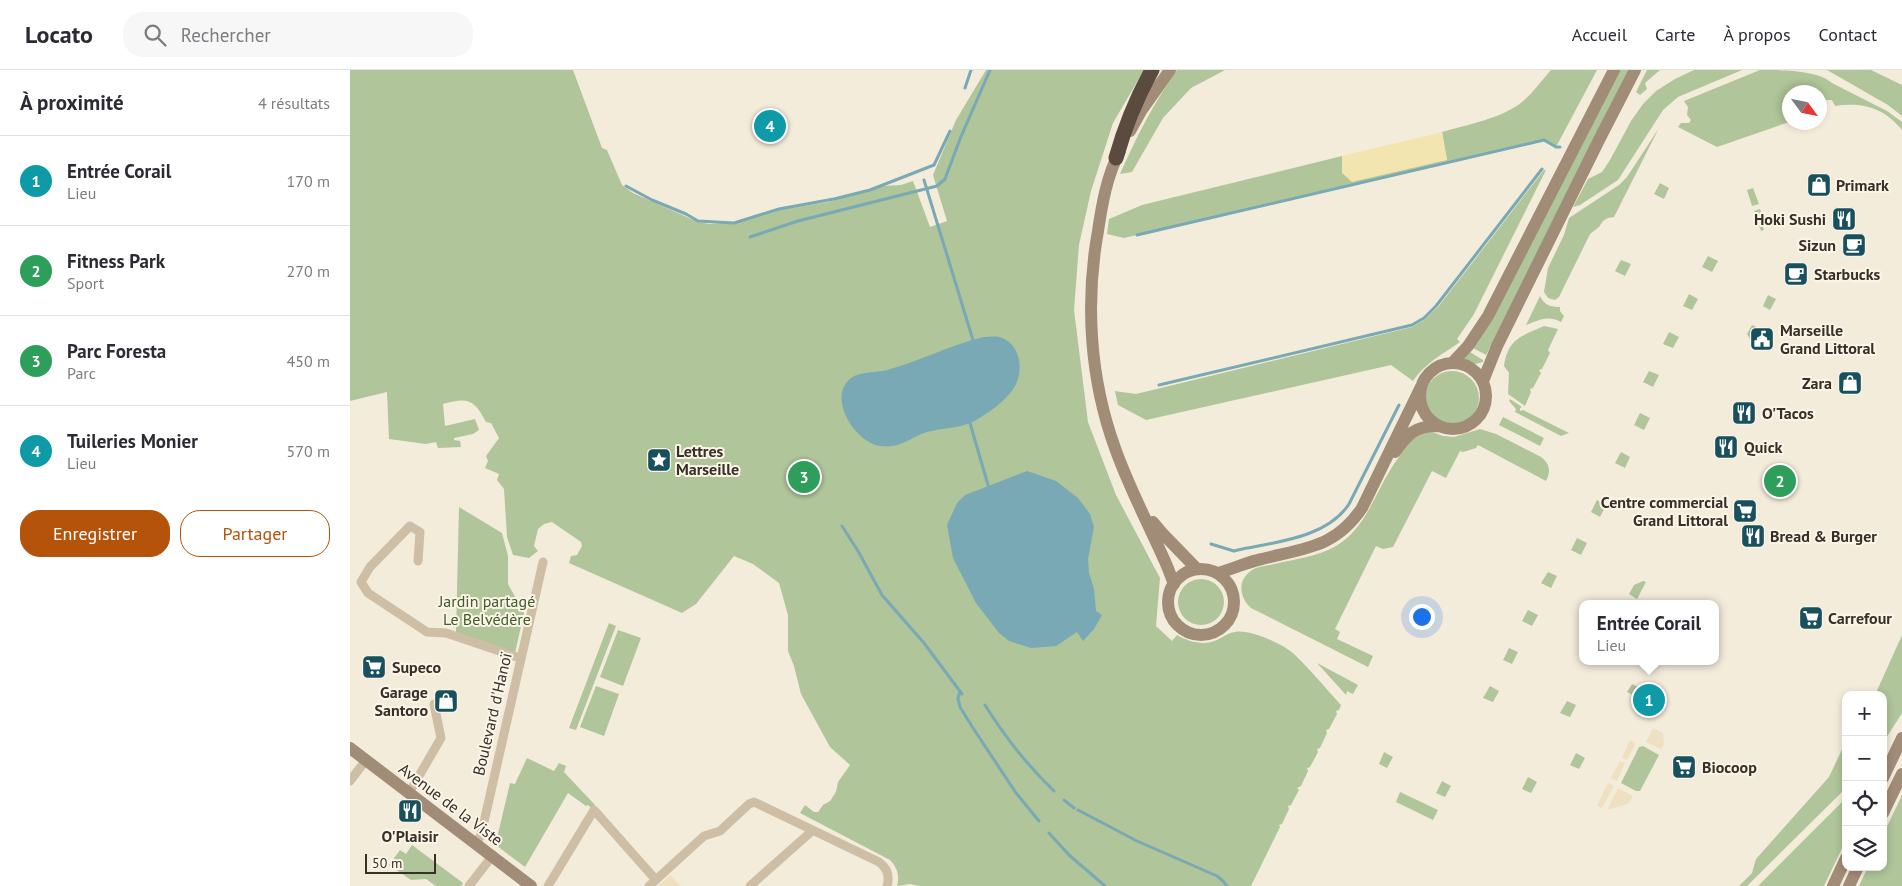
<!DOCTYPE html>
<html lang="fr">
<head>
<meta charset="utf-8">
<style>
	body { margin:0; font-family:"PT Sans",sans-serif; background:#f7f7f7; color:#2b2b33 }
	.controls { position:absolute; right:15px; bottom:15px; display:grid; overflow:hidden; border-radius:10px; box-shadow:0 2px 8px #0003 }
	.controls button { width:45px; height:45px; display:grid; place-items:center; padding:0; border:0; border-bottom:1px solid #e1e1e2; background:#fff; color:#2b2b33; font:25px sans-serif }
	.compass { position:absolute; left:1432px; top:15px; width:45px; height:45px; border-radius:50%; background:#fff; box-shadow:0 2px 8px #0003; rotate:123deg }
	.scale { position:absolute; left:15px; bottom:12px; width:71px; box-sizing:border-box; padding-left:5px; border:2px solid #392f28; border-top:0; font-size:14px; line-height:18px; white-space:nowrap; color:#392f28; -webkit-text-stroke:4px #fbf5e8; paint-order:stroke }
	.you { position:absolute; left:1071px; top:546px; width:18px; height:18px; margin:-12px; border:4px solid #fff; border-radius:50%; background:#1a73e8; box-shadow:0 0 0 8px #1a73e833 }
	.badge { display:grid; place-items:center; width:32px; height:32px; border-radius:50%; background:#b45309; color:#fff; font-size:16px; font-weight:700 }
	.pin { position:absolute; translate:-50% -50%; border:2px solid #fff; box-shadow:0 1px 5px #0006 }
	.popup { position:absolute; left:1229px; top:530px; width:140px; height:65px; box-sizing:border-box; display:grid; place-content:center; border-radius:10px; background:#fff; filter:drop-shadow(0 1px 4px #0005); font-size:16px; white-space:nowrap; color:#7c7c81 }
	.popup b { font-size:19px; color:#2b2b33 }
	.popup::after { content:''; position:absolute; left:50%; top:100%; margin-left:-10px; border:10px solid transparent; border-top-color:#fff }
	.list { margin:0; padding:0; list-style:none }
	h2 { display:flex; justify-content:space-between; align-items:center; height:65px; margin:0; padding:0 20px; font-size:21px }
	h2 small { font-size:16px; font-weight:400; color:#7c7c81 }
	.list li { display:grid; grid-template-columns:32px 1fr auto; gap:15px; align-items:center; box-sizing:border-box; height:90px; padding:0 20px; border-top:1px solid #e1e1e2 }
	.list b { display:block; font-size:19px; white-space:nowrap }
	.list p { margin:0; font-size:16px; white-space:nowrap; color:#7c7c81 }
	.list em { font-size:16px; font-style:normal; color:#7c7c81 }
	.actions { display:flex; gap:10px; padding:15px 20px }
	.actions a { flex:1; padding:11px 0; border:1px solid #b45309; border-radius:20px; text-align:center; font-size:18px; color:#b45309 }
	.actions .main { background:#b45309; color:#fff }
	.icon { flex:none; width:28px; height:28px; fill:none; stroke:currentColor; stroke-width:2; stroke-linecap:round; stroke-linejoin:round }
	.map { position:relative; flex:none; width:1552px; height:816px; overflow:hidden }
	header { display:flex; align-items:center; gap:30px; box-sizing:border-box; height:70px; padding:0 25px; background:#fff; border-bottom:1px solid #e1e1e2 }
	header strong { font-size:24px }
	nav { display:flex; gap:28px; margin-inline-start:auto; font-size:18px }
	.search { width:350px; height:45px; background:#f7f7f7; display:flex; align-items:center; gap:12px; box-sizing:border-box; padding:0 18px; border-radius:20px; color:#7c7c81; font-size:19px }
	main { display:flex }
	aside { flex:1; background:#fff }
	.map>svg:first-child { display:block }
	.green { fill:#b0c59a }
	.sand { fill:#f2e5af }
	.plaza { fill:#eee0c1 }
	.water { fill:#78a9b4 }
	.lines { fill:none; stroke-linecap:round; stroke-linejoin:round }
	.stream { stroke:#78a9b4; stroke-width:3 }
	.street { stroke:#cebea6; stroke-width:9 }
	.secondary { stroke:#a18c77; stroke-width:12 }
	.highway { stroke:#5b4b3e; stroke-width:15 }
	.labels { text-anchor:middle; dominant-baseline:central; stroke-width:4; stroke-linejoin:round; paint-order:stroke }
	.poi-label { font-size:16px; font-weight:bold; fill:#392f28; stroke:#fbf5e8; text-anchor:start }
	.park-label { font-size:16px; fill:#415a29; stroke:#fbf5e8 }
	.street-label { font-size:16px; fill:#392f28; stroke:#fbf5e8 }
</style>
</head>
<body>
<header>
<strong>Locato</strong>
<div class="search"><svg class="icon" aria-label="search" viewBox="0 0 24 24"><circle cx="10" cy="10" r="6"/><path d="M15 15l6 6"/></svg>Rechercher</div>
<nav><a>Accueil</a><a>Carte</a><a>À propos</a><a>Contact</a></nav>
</header>
<main>
<aside>
<h2>À proximité<small>4 résultats</small></h2>
<ul class="list">
<li><span class="badge" style="background:#0f9aa8">1</span><div><b>Entrée Corail</b><p>Lieu</p></div><em>170 m</em></li>
<li><span class="badge" style="background:#2e9e5b">2</span><div><b>Fitness Park</b><p>Sport</p></div><em>270 m</em></li>
<li><span class="badge" style="background:#2e9e5b">3</span><div><b>Parc Foresta</b><p>Parc</p></div><em>450 m</em></li>
<li><span class="badge" style="background:#0f9aa8">4</span><div><b>Tuileries Monier</b><p>Lieu</p></div><em>570 m</em></li>
</ul>
<div class="actions"><a class="main">Enregistrer</a><a>Partager</a></div>
</aside>
<div class="map">
<svg width="1552" height="816" viewBox="0 0 1552 816">
	<rect width="100%" height="100%" fill="#f4ecdb"/>
	<!-- green -->
	<path class="green" d="M0 0H223L252 78 257 80 272 115 283 123 348 152 360 154 388 152 429 140 478 132 534 116 551 115 563 111 580 157 597 151 583 105 606 50 636 0H794L763 53 741 121 729 175 724 240 738 352 766 425 810 508 806 556 822 571 827 565C839 572 854 576 867 570 873 567 878 563 885 562 900 559 933 574 944 584 961 600 976 619 991 635L989 640 986 641 987 644 979 659 976 660 977 663 970 678 967 679 968 682 960 697 957 698 958 701 951 716 947 718 949 720 941 735 938 736 939 739 932 754 929 755 930 757 901 816H569L560 814 547 816C550 806 547 797 540 790L450 743 455 735 464 742H468L473 735 480 731 486 722 488 712 500 695 480 677 451 624 444 596 438 581V545L429 513 403 494 384 486 346 534 332 543 219 493 221 486 227 485 232 476 231 472 202 452 194 454 188 459 184 476 188 481 179 488 163 485 157 467 154 419 147 410 149 404 135 398 138 391 136 386 149 368 141 353 136 352C124 329 118 327 93 334L95 356 125 349 129 360 123 364 104 368V370L110 371 111 377 88 378 86 372 76 374 39 369 37 322 0 331Z
		M827 0H875L841 18 813 48 782 102 770 104C787 66 803 34 827 0Z
		M1201 0H1247L1206 77 1193 70 774 168 757 164 759 149 792 135 992 86V103L1097 90 1092 62C1116 55 1153 48 1172 32 1183 23 1192 10 1201 0Z
		M1269 0H1280L1136 285 1123 278Z
		M1297 0H1310L1295 13 1297 19 1290 25 1286 22Z
		M1344 0H1392L1328 27 1313 40 1268 110 1230 135 1223 137 1238 109 1252 102 1260 90 1281 51 1293 34 1306 21 1325 9Z
		M1410 0C1432 0 1468 0 1482 13L1537 41 1552 52V60C1534 38 1513 32 1485 36L1482 30H1474L1470 32V22H1440L1439 52 1367 77 1328 57 1331 53H1339L1341 50 1337 45 1338 37 1334 31Z
		M1477 0H1521L1552 15V46L1538 35Z
		M1309 58 1264 147 1258 148 1253 151 1249 157 1240 164 1209 227 1205 230 1198 228 1194 222 1198 198 1214 165 1219 148 1269 115 1277 107Z
		M1194 100H1196L1124 244 1107 269 1110 272C1093 284 1075 293 1063 311L1041 295 796 350 768 335 765 321 786 324 1062 257 1074 250 1088 237Z
		M1310 113 1319 118 1314 129 1304 124Z
		M1403 118 1409 134 1402 136 1397 120Z
		M1410 139 1414 148 1411 150 1414 160 1411 161 1404 141Z
		M1358 186 1368 191 1362 202 1352 197Z
		M1271 190 1281 194 1275 206 1265 201Z
		M1339 224 1348 229 1342 240 1333 236Z
		M1418 225 1426 229 1420 240 1413 236Z
		M1190 226C1194 235 1201 237 1210 237V241L1214 246 1211 252C1197 245 1190 250 1176 255Z
		M1402 255 1411 259 1404 272 1401 271 1397 264Z
		M1194 256 1208 259 1198 280 1200 283 1192 299 1189 300 1191 303 1183 318 1180 319 1181 322 1175 336 1158 324 1159 303 1154 296C1158 269 1171 266 1194 256Z
		M1319 262 1329 267 1323 278 1313 274Z
		M1120 282 1133 290V292L1125 294 1113 289Z
		M1299 301 1309 305 1303 317 1293 312Z
		M1075 328a27 27 0 1 1 54 0a27 27 0 1 1-54 0Z
		M1160 329 1172 337 1170 338V341L1173 340 1219 363 1211 366 1165 342 1166 339 1159 331Z
		M1290 343 1300 348 1294 360 1284 355Z
		M1153 347 1194 368 1190 376 1149 355Z
		M1130 359 1146 364 1191 387C1200 394 1201 401 1196 411L1128 375 1126 378 1113 382 1110 381 1096 408 1082 401 1043 477 1033 479 1026 476 985 559 990 562 987 569 1023 586 1018 597 901 538C889 527 887 510 902 500 908 496 917 496 924 494 944 489 967 487 986 476 1016 458 1024 425 1042 397 1050 385 1058 374 1068 363L1082 362 1093 366 1104 367Z
		M1271 382 1280 387 1275 398 1265 393Z
		M1247 430 1256 435 1250 447 1241 442Z
		M109 437 152 463 158 486V514L174 543 165 583 106 563Z
		M1227 468 1237 473 1231 485 1221 480Z
		M1198 502 1207 506 1201 518 1191 513Z
		M828 532a23 23 0 1 1 46 0a23 23 0 1 1-46 0Z
		M1293 511 1296 512 1287 529 1279 524 1284 515Z
		M1178 540 1188 545 1182 556 1172 551Z
		M259 553 266 556 226 660 219 658Z
		M268 560 291 568 273 616 250 607Z
		M1552 565V643L1533 673V625H1525Z
		M1159 578 1168 582 1162 594 1153 590Z
		M967 593 1008 615 1003 624 997 621 996 625Z
		M1282 614 1292 619 1288 627 1277 622Z
		M246 616 269 624 254 666 230 657Z
		M1140 616 1149 621 1143 632 1133 628Z
		M1217 631 1226 635 1220 647 1210 643Z
		M1496 671V718L1397 816H1389L1402 803 1406 789 1479 707Z
		M1293 676 1309 685 1290 721H1286L1271 713 1289 677Z
		M1034 682 1043 687 1037 698 1029 694Z
		M1226 683 1235 688 1229 699 1220 695Z
		M177 688 204 701 209 693 216 696 214 702 245 735 242 739 238 735 236 736 218 723 175 797 143 773 144 768H146L148 764 160 713 165 714Z
		M1178 707 1187 712 1181 723 1172 719Z
		M1092 711 1101 716 1095 727 1086 723Z
		M1050 722 1088 740 1083 750 1046 732Z
		M1552 725V816H1509L1518 797H1533V765Z
		M1496 728V770L1474 816H1408Z
		M62 775 113 813 111 816H86L76 809 61 810 39 795 50 780 56 784Z"/>
	<!-- sand -->
	<path class="sand" d="M1092 62 1097 90 1002 112 992 103V86Z"/>
	<!-- plaza -->
	<path class="plaza" d="M1303 658 1313 663 1314 674 1311 679 1296 672Z
		M1280 670 1286 673 1277 690 1272 688Z
		M1270 691 1275 693 1267 711 1261 708Z
		M1258 713 1264 716 1252 738 1247 736Z
		M1268 718 1283 726 1278 734 1257 740Z
		M320 805 331 816H308L314 811Z"/>
	<!-- water -->
	<path class="water" d="M634 267C638 267 645 266 649 267 669 272 674 297 666 314 660 327 643 340 631 347 614 359 596 357 577 362 560 367 551 379 531 376 506 374 476 327 501 308 511 301 526 303 537 300 570 291 600 275 634 267Z
		M677 401 706 411 728 428 740 444 744 457 738 489 739 503 744 519 746 541 752 545 744 559 733 571 727 562 706 576 681 578 659 571 649 563 626 533 603 488 597 455 607 433 615 425Z"/>
	<g class="lines">
		<!-- stream -->
		<path class="stream" d="M615 18 621 0
			M574 110 623 270
			M276 116 302 130 336 144 348 151 384 153 429 139 484 129 520 120 584 95 600 61
			M787 165 1194 70 1206 77H1210
			M400 167 448 151 587 116 595 109 610 69 640 0
			M809 315 1062 255 1074 248 1086 236 1192 99
			M620 353 638 415
			M492 456 508 481 532 525 574 573 612 624
			M861 474 884 481 888 480C925 472 977 468 999 434L1049 335
			M610 621 608 628 610 637 623 658 666 723 689 751
			M635 635C655 667 677 695 704 721
			M714 730 724 738
			M728 740 787 771 867 806 873 811 877 816
			M699 763 719 785 755 816"/>
		<!-- street -->
		<path class="street" d="M68 491 70 462 60 456 20 497 11 512 18 523 77 562 96 563 170 588
			M0 711 16 690
			M59 723 91 668 84 634
			M126 773 131 765 193 492
			M119 816 143 785
			M198 816 244 740 306 810
			M299 816 354 766 370 761 399 734 404 732 529 792C537 798 540 806 537 816
			M400 816 462 761"/>
		<!-- secondary -->
		<path class="secondary" d="M780 61 791 41 820 0
			M770 81C757 105 752 134 748 161 735 233 740 309 765 378 779 418 800 457 817 496L824 514
			M1103 292 1118 276 1138 246 1264 0
			M1070 326a33 33 0 1 1 66 0a33 33 0 1 1-66 0Z
			M1133 311 1147 276 1249 70 1285 0
			M1045 382C1058 364 1064 356 1088 356
			M803 452 813 464 847 499
			M818 532a33 33 0 1 1 66 0a33 33 0 1 1-66 0Z
			M868 503C883 499 897 492 912 489 955 478 985 478 1012 438L1071 317
			M0 678 181 816
			M1533 708 1552 668
			M1533 743 1552 704
			M1483 816 1496 788
			M1499 816 1508 797"/>
		<!-- highway -->
		<path class="highway" d="M766 88C775 56 786 29 802 0"/>
	</g>
	<!-- icons -->
	<defs>
		<symbol id="shop-square" viewBox="-11 -11 22 22"><rect x="-9" y="-9" width="18" height="18" rx="4" fill="#19505e" stroke="#fbf5e8"/><path d="M-5-2.5h2.3a2.7 3.5 0 0 1 5.4 0H5L5.5 6h-11ZM-1.5-2.5h3a1.5 2.3 0 0 0-3 0Z" fill="#fff"/></symbol>
		<symbol id="restaurant-square" viewBox="-11 -11 22 22"><rect x="-9" y="-9" width="18" height="18" rx="4" fill="#19505e" stroke="#fbf5e8"/><path d="M-5-6h1v4h1v-4h1v4h1v-4h1v5L-1.5 .5V6h-2V.5L-5-1ZM5-6V6H3V1.5H1.5Q1.5-4 5-6Z" fill="#fff"/></symbol>
		<symbol id="cafe-square" viewBox="-11 -11 22 22"><rect x="-9" y="-9" width="18" height="18" rx="4" fill="#19505e" stroke="#fbf5e8"/><path d="M-5.5-4.5H6V0H3Q3 3.5 0 3.5H-2.5Q-5.5 3.5-5.5 0ZM3-3.2v2h1.7v-2ZM-6 4.5H4V6H-6Z" fill="#fff"/></symbol>
		<symbol id="civic-square" viewBox="-11 -11 22 22"><rect x="-9" y="-9" width="18" height="18" rx="4" fill="#19505e" stroke="#fbf5e8"/><path d="M-.6-6.5H3V-4.5H.6V-3L4-1V1h2V6H-6V1h2V-1L-.6-3ZM-1.2 2.5V6h2.4V2.5Z" fill="#fff"/></symbol>
		<symbol id="sight-square" viewBox="-11 -11 22 22"><rect x="-9" y="-9" width="18" height="18" rx="4" fill="#19505e" stroke="#fbf5e8"/><path d="M0-6L1.8-2.2L6-1.7L2.9 1.2L3.7 5.4L0 3.3L-3.7 5.4L-2.9 1.2L-6-1.7L-1.8-2.2Z" fill="#fff"/></symbol>
		<symbol id="supermarket-square" viewBox="-11 -11 22 22"><rect x="-9" y="-9" width="18" height="18" rx="4" fill="#19505e" stroke="#fbf5e8"/><path d="M-6-5.5h2.5l.6 2H6L4.5 2H-2.5L-4.4-4H-6ZM-1.5 3.2a1.3 1.3 0 1 0 .1 0ZM3 3.2a1.3 1.3 0 1 0 .1 0Z" fill="#fff"/></symbol>
	</defs>
	<g fill-rule="evenodd">
		<use href="#shop-square" x="1455" y="101" width="28" height="28"/>
		<use href="#restaurant-square" x="1480" y="135" width="28" height="28"/>
		<use href="#cafe-square" x="1490" y="161" width="28" height="28"/>
		<use href="#cafe-square" x="1432" y="190" width="28" height="28"/>
		<use href="#civic-square" x="1398" y="255" width="28" height="28"/>
		<use href="#shop-square" x="1486" y="299" width="28" height="28"/>
		<use href="#restaurant-square" x="1380" y="329" width="28" height="28"/>
		<use href="#restaurant-square" x="1362" y="363" width="28" height="28"/>
		<use href="#sight-square" x="295" y="376" width="28" height="28"/>
		<use href="#supermarket-square" x="1381" y="427" width="28" height="28"/>
		<use href="#restaurant-square" x="1389" y="452" width="28" height="28"/>
		<use href="#supermarket-square" x="1447" y="534" width="28" height="28"/>
		<use href="#supermarket-square" x="10" y="583" width="28" height="28"/>
		<use href="#shop-square" x="82" y="617" width="28" height="28"/>
		<use href="#supermarket-square" x="1320" y="683" width="28" height="28"/>
		<use href="#restaurant-square" x="46" y="727" width="28" height="28"/>
	</g>
	<g class="labels">
		<!-- poi labels -->
		<g class="poi-label">
			<text x="1486" y="115">Primark</text>
			<text x="1476" y="149" text-anchor="end">Hoki Sushi</text>
			<text x="1486" y="175" text-anchor="end">Sizun</text>
			<text x="1464" y="204">Starbucks</text>
			<text x="1430" y="260">Marseille<tspan x="1430" dy="18">Grand Littoral</tspan></text>
			<text x="1482" y="313" text-anchor="end">Zara</text>
			<text x="1412" y="343">O'Tacos</text>
			<text x="1394" y="377">Quick</text>
			<text x="326" y="381">Lettres<tspan x="326" dy="18">Marseille</tspan></text>
			<text x="1378" y="432" text-anchor="end">Centre commercial<tspan x="1378" dy="18">Grand Littoral</tspan></text>
			<text x="1420" y="466">Bread &amp; Burger</text>
			<text x="1478" y="548">Carrefour</text>
			<text x="42" y="597">Supeco</text>
			<text x="78" y="622" text-anchor="end">Garage<tspan x="78" dy="18">Santoro</tspan></text>
			<text x="1352" y="697">Biocoop</text>
			<text x="60" y="766" text-anchor="middle">O'Plaisir</text>
		</g>
		<!-- park labels -->
		<g class="park-label">
			<text x="137" y="531">Jardin partagé<tspan x="137" dy="18">Le Belvédère</tspan></text>
		</g>
		<!-- street labels -->
		<g class="street-label">
			<text transform="translate(142 644) rotate(-77)">Boulevard d'Hanoï</text>
			<text transform="translate(101 734) rotate(37)">Avenue de la Viste</text>
		</g>
	</g>
</svg>
<div class="controls">
<button>+</button>
<button>−</button>
<button><svg class="icon" aria-label="locate" viewBox="0 0 24 24"><circle cx="12" cy="12" r="6"/><path d="M12 2v4M12 18v4M2 12h4M18 12h4"/></svg></button>
<button><svg class="icon" aria-label="layers" viewBox="0 0 24 24"><path d="M12 4l9 5-9 5-9-5zM3 14l9 5 9-5"/></svg></button>
</div>
<svg class="compass" viewBox="-18 -18 36 36"><path d="M0-13l5 13h-10z" fill="#e53935"/><path d="M0 13l5-13h-10z" fill="#7c7c81"/></svg>
<div class="scale">50 m</div>
<div class="you"></div>
<div class="pin badge" style="left:1299px;top:630px;background:#0f9aa8">1</div>
<div class="popup"><b>Entrée Corail</b>Lieu</div>
<div class="pin badge" style="left:1430px;top:411px;background:#2e9e5b">2</div>
<div class="pin badge" style="left:454px;top:407px;background:#2e9e5b">3</div>
<div class="pin badge" style="left:420px;top:56px;background:#0f9aa8">4</div>
</div>
</main>
</body>
</html>
